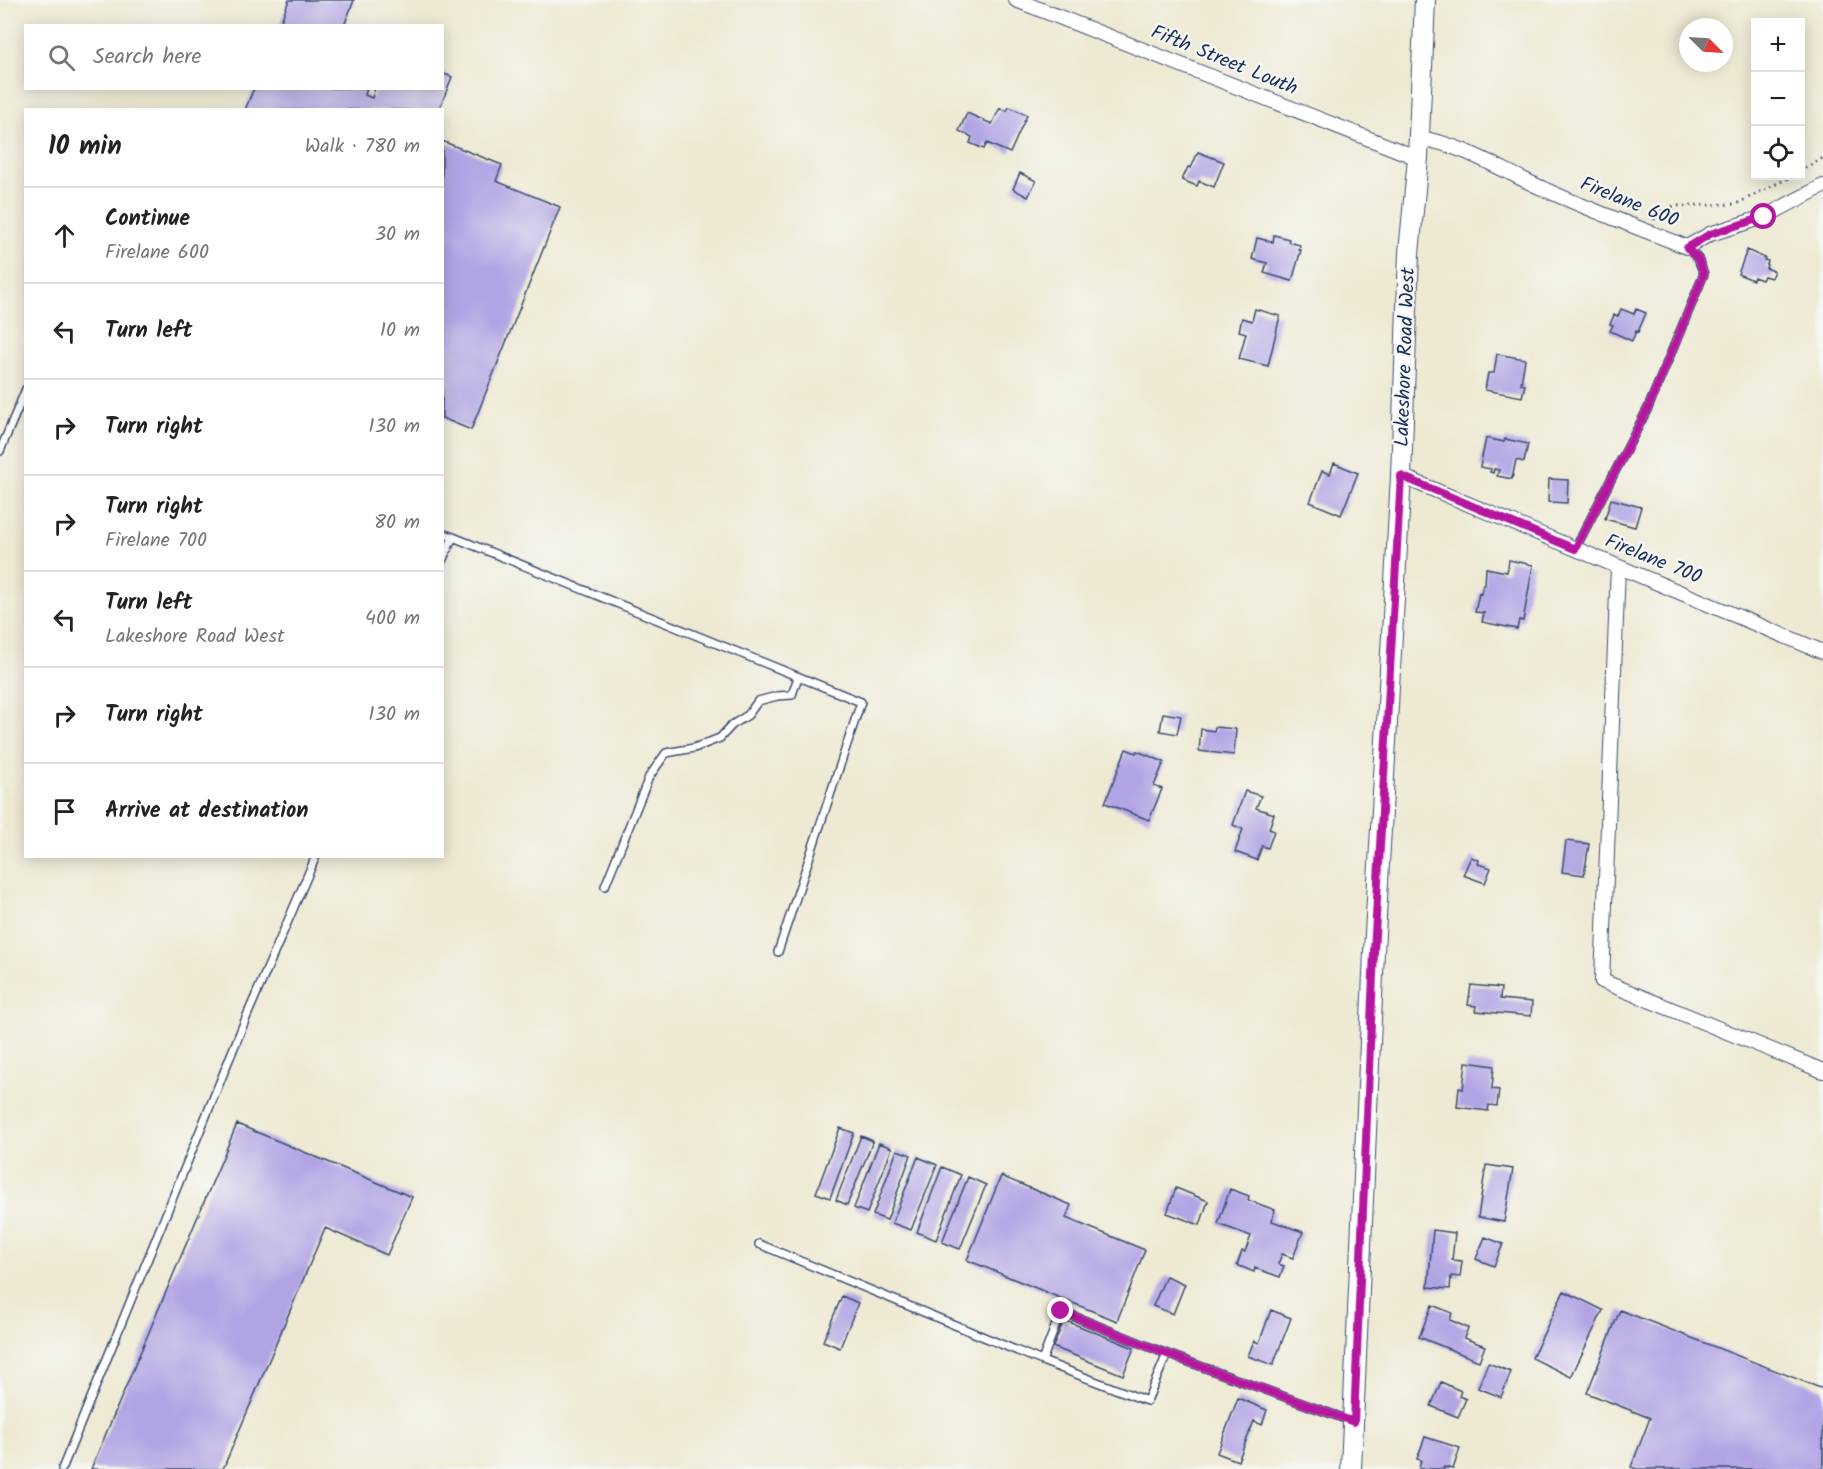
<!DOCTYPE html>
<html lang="en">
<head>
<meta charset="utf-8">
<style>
	body { margin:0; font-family:Kalam,sans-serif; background:#f2f2f2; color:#222 }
	.controls { position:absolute; right:18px; top:18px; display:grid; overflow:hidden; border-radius:0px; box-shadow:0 3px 15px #0003 }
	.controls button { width:54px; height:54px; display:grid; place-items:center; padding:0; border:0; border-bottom:2px solid #e0e0e0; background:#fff; color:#222; font:30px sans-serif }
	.compass { position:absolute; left:1679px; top:18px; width:54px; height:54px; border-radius:50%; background:#fff; box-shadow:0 3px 15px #0003; rotate:114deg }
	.stop { position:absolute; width:18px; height:18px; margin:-14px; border:4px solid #b5179e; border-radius:50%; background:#fff }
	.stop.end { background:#b5179e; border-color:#fff; box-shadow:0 2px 6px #0008 }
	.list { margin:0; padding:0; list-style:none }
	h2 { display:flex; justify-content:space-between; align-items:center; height:78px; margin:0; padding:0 24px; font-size:26px }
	h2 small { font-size:20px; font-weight:400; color:#767676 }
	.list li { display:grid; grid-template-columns:39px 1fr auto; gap:18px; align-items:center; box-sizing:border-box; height:96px; padding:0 24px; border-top:2px solid #e0e0e0 }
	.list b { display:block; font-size:22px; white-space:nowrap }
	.list p { margin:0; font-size:20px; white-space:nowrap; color:#767676 }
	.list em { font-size:20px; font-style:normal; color:#767676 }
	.icon { flex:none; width:33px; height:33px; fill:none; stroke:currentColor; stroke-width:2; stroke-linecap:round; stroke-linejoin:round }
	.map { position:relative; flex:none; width:1823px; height:1469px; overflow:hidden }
	.search { position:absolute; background:#fff; box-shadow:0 3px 15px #0003; left:24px; top:24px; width:420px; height:66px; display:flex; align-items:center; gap:15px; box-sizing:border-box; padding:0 21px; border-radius:0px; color:#767676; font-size:22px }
	.panel { position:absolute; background:#fff; box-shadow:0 3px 15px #0003; left:24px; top:108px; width:420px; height:750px; border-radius:0px }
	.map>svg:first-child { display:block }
	.building { fill:#b1a4e4 }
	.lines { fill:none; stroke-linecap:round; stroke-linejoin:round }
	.lane-casing { stroke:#3a4b6f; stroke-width:10 }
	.street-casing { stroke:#3a4b6f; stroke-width:16 }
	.secondary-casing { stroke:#3a4b6f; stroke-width:22 }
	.path { stroke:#3a4b6f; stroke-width:3; stroke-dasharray:1.5 4.5; stroke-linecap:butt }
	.lane { stroke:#fff; stroke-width:7 }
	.street { stroke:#fff; stroke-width:14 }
	.secondary { stroke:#fff; stroke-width:20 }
	.route { stroke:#b5179e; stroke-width:8 }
	.labels { text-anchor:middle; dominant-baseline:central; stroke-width:4.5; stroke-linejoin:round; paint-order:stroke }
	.street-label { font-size:20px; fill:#1b2f5e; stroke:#f6f6f2 }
</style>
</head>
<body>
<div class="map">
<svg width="1823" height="1469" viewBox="0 0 1823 1469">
	<rect width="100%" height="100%" fill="#f6f6f2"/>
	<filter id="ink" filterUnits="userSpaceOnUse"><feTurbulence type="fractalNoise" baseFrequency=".0167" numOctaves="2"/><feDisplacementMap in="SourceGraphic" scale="12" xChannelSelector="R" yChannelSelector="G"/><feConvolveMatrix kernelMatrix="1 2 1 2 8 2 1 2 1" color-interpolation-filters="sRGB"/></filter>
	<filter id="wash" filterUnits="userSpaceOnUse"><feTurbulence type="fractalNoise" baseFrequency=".008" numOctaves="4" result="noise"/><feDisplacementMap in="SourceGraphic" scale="24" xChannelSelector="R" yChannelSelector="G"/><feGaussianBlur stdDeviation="1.35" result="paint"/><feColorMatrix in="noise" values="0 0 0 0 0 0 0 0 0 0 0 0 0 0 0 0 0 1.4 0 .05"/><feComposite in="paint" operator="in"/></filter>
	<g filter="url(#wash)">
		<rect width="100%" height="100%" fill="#ede9d2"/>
		<g id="blocks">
			<!-- building -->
			<path class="building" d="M289 0H354L344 26H279Z
				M442 73 452 77 439 110H245L254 88H367L365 95 372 98 375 88H442Z
				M1009 107 1027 115 1010 153 987 143 984 149 970 143 972 137 959 131 967 113 992 124 1000 108 1007 111Z
				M442 141 502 165 496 181 560 207 471 430 442 418Z
				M1198 152 1224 162 1214 187 1199 181 1197 186 1182 180 1188 167 1191 168Z
				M1020 173 1036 181 1028 197 1013 189Z
				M1274 235 1289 239 1288 242 1300 245 1299 250H1301L1292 281 1264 273 1267 263 1252 259 1257 238 1273 242Z
				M1747 250 1765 258 1764 260 1768 261 1766 268 1774 271 1771 278 1764 276 1762 280 1754 277 1753 280 1738 274Z
				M1255 309 1280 316 1268 366 1239 359 1246 333 1239 331 1242 318 1252 321Z
				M1621 309 1634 314 1636 309 1646 313 1638 332 1636 331 1632 341 1610 331 1613 325 1610 324 1614 315 1618 316Z
				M1497 354 1525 359 1521 384 1525 385 1522 397 1485 390 1488 373H1494Z
				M1486 438 1504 442 1505 439 1528 444 1524 462 1516 460 1512 479 1497 476 1499 470 1494 469 1493 473 1490 472 1491 469 1480 467Z
				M1334 463 1358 473 1341 515 1310 502 1322 471 1330 474Z
				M1549 479 1568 480 1567 503 1548 502Z
				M1611 499 1641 507 1635 527 1605 519Z
				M1509 560 1533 565 1523 621 1519 620 1517 629 1482 622 1484 613 1475 612 1479 593 1481 594 1483 585H1485L1486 568 1507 572Z
				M1163 713 1181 716 1177 734 1160 731Z
				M1215 727 1236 729 1234 755 1199 751 1201 729 1214 731Z
				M1126 749 1136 753 1137 751 1164 762 1154 786 1162 789 1149 820 1105 803Z
				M1245 791 1261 796 1256 808 1274 814 1269 829 1274 831 1268 848 1262 846 1257 860 1235 852 1243 829 1233 825Z
				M1566 841 1589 844 1584 875 1562 872Z
				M1471 857 1479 860 1478 864 1491 868 1485 883 1463 875Z
				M1471 985 1501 988 1500 999 1532 1002 1531 1016 1475 1011 1476 1006 1468 1005Z
				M1466 1062 1494 1066 1492 1089 1499 1090 1497 1106 1489 1105 1488 1111 1457 1107 1459 1088 1463 1089Z
				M237 1124 412 1197 387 1255 325 1228 223 1469H91Z
				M840 1128 854 1133 830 1198 816 1193Z
				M861 1136 873 1141 847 1205 836 1200Z
				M879 1143 892 1148 867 1213 854 1208Z
				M897 1150 911 1155 887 1220 873 1215Z
				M918 1157 937 1165 911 1230 892 1223Z
				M1486 1165 1513 1169 1504 1222 1478 1217Z
				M942 1167 961 1175 936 1240 917 1232Z
				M1001 1176 1071 1205 1066 1218 1145 1250 1117 1321 967 1260Z
				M968 1177 986 1185 960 1249 942 1242Z
				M1176 1188 1208 1201 1200 1225 1167 1213Z
				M1230 1189 1249 1196 1248 1200 1275 1210 1272 1221 1303 1232 1293 1258 1282 1254 1278 1264 1284 1266 1280 1277 1255 1268 1254 1272 1237 1265 1242 1251 1245 1252 1251 1236 1218 1224Z
				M1433 1230 1455 1233 1452 1260 1462 1261 1460 1277 1451 1276 1450 1289 1428 1287Z
				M1485 1237 1503 1244 1494 1266 1476 1259Z
				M1166 1276 1185 1284 1173 1314 1153 1306Z
				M1564 1291 1603 1310 1571 1377 1532 1358Z
				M842 1296 858 1303 840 1348 823 1341Z
				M1432 1305 1452 1313 1450 1320 1468 1328 1464 1338 1485 1346 1479 1361 1419 1337Z
				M1271 1310 1291 1318 1273 1365 1248 1356 1254 1341 1259 1343Z
				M1620 1310 1823 1389V1469H1637L1631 1467 1650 1418 1587 1393Z
				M1064 1320 1134 1348 1123 1375 1053 1347Z
				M1488 1363 1511 1372 1501 1397 1478 1388Z
				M1441 1382 1461 1391 1459 1396 1466 1399 1458 1417 1431 1406Z
				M1238 1398 1267 1410 1262 1425 1254 1421 1238 1461 1217 1453Z
				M1425 1437 1460 1448 1453 1469 1444 1467V1469H1419L1421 1460 1417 1459Z"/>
		</g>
	</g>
	<g filter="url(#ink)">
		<use href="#blocks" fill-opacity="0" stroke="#3a4b6f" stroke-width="1.5"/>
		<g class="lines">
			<defs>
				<path id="lane" d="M0 451 26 389
					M442 533 453 537 442 561
					M453 537 861 702 778 952
					M1575 549 1648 408 1704 274 1698 259 1687 247
					M605 886 649 777 666 753 694 748 720 738 732 725 748 715 758 701 777 696 792 695 798 677
					M759 1244 1042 1361 1147 1401 1167 1354 1351 1421
					M1042 1361 1061 1311 1167 1354
					M62 1469 246 1018 316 856"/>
				<path id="street" d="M1016 0 1418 158
					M1419 138C1465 145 1504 172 1546 190 1592 211 1640 228 1687 247L1710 234 1764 217 1823 186
					M1401 476 1823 652
					M1618 567 1602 981 1823 1071"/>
				<path id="secondary" d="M1351 1469 1374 952 1401 476 1409 253 1418 158 1425 0"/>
			</defs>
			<!-- lane casing -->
			<use href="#lane" class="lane-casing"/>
			<!-- street casing -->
			<use href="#street" class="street-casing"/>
			<!-- secondary casing -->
			<use href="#secondary" class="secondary-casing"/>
			<!-- path -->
			<path class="path" d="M1800 171 1823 158
				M1654 220 1657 213 1674 206 1736 204 1792 176"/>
			<!-- lane -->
			<use href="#lane" class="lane"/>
			<!-- street -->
			<use href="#street" class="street"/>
			<!-- secondary -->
			<use href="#secondary" class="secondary"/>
		</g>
	</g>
	<g class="lines" filter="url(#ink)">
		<!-- route -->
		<path class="route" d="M1061 1311 1167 1354 1354 1422 1374 952 1401 476 1575 549 1648 408 1704 274 1698 259 1687 248 1710 234 1764 217"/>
	</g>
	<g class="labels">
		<!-- street labels -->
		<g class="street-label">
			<text transform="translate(1224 61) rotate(22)">Fifth Street Louth</text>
			<text transform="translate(1629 203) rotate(22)">Firelane 600</text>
			<text transform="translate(1406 357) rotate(-88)">Lakeshore Road West</text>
			<text transform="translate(1653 560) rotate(22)">Firelane 700</text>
		</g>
	</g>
</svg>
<div class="controls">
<button>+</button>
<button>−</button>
<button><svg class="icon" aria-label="locate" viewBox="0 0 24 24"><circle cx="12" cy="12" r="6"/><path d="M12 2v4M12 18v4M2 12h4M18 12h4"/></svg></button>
</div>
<svg class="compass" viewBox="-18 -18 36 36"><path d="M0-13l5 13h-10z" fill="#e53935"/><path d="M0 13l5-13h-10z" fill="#767676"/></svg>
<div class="stop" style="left:1764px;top:217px"></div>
<div class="stop end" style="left:1061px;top:1311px"></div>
<div class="search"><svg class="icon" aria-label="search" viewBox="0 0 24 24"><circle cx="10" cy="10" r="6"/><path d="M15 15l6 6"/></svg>Search here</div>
<section class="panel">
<h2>10 min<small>Walk · 780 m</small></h2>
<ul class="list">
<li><svg class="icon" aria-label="ahead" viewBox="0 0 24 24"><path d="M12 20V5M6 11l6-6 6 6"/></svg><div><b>Continue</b><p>Firelane 600</p></div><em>30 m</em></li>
<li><svg class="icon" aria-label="left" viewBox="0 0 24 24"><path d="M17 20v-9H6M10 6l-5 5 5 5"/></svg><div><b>Turn left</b></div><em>10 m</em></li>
<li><svg class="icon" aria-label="right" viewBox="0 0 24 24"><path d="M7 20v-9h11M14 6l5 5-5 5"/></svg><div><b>Turn right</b></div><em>130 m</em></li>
<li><svg class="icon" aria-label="right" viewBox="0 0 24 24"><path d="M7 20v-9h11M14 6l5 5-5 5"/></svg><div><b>Turn right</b><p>Firelane 700</p></div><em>80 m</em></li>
<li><svg class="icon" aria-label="left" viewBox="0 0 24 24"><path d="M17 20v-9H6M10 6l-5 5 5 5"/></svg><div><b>Turn left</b><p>Lakeshore Road West</p></div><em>400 m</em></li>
<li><svg class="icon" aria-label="right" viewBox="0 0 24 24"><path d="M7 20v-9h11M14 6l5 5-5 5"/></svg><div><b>Turn right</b></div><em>130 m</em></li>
<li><svg class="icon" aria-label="arrive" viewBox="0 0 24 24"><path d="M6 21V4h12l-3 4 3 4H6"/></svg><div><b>Arrive at destination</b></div></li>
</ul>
</section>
</div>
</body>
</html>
